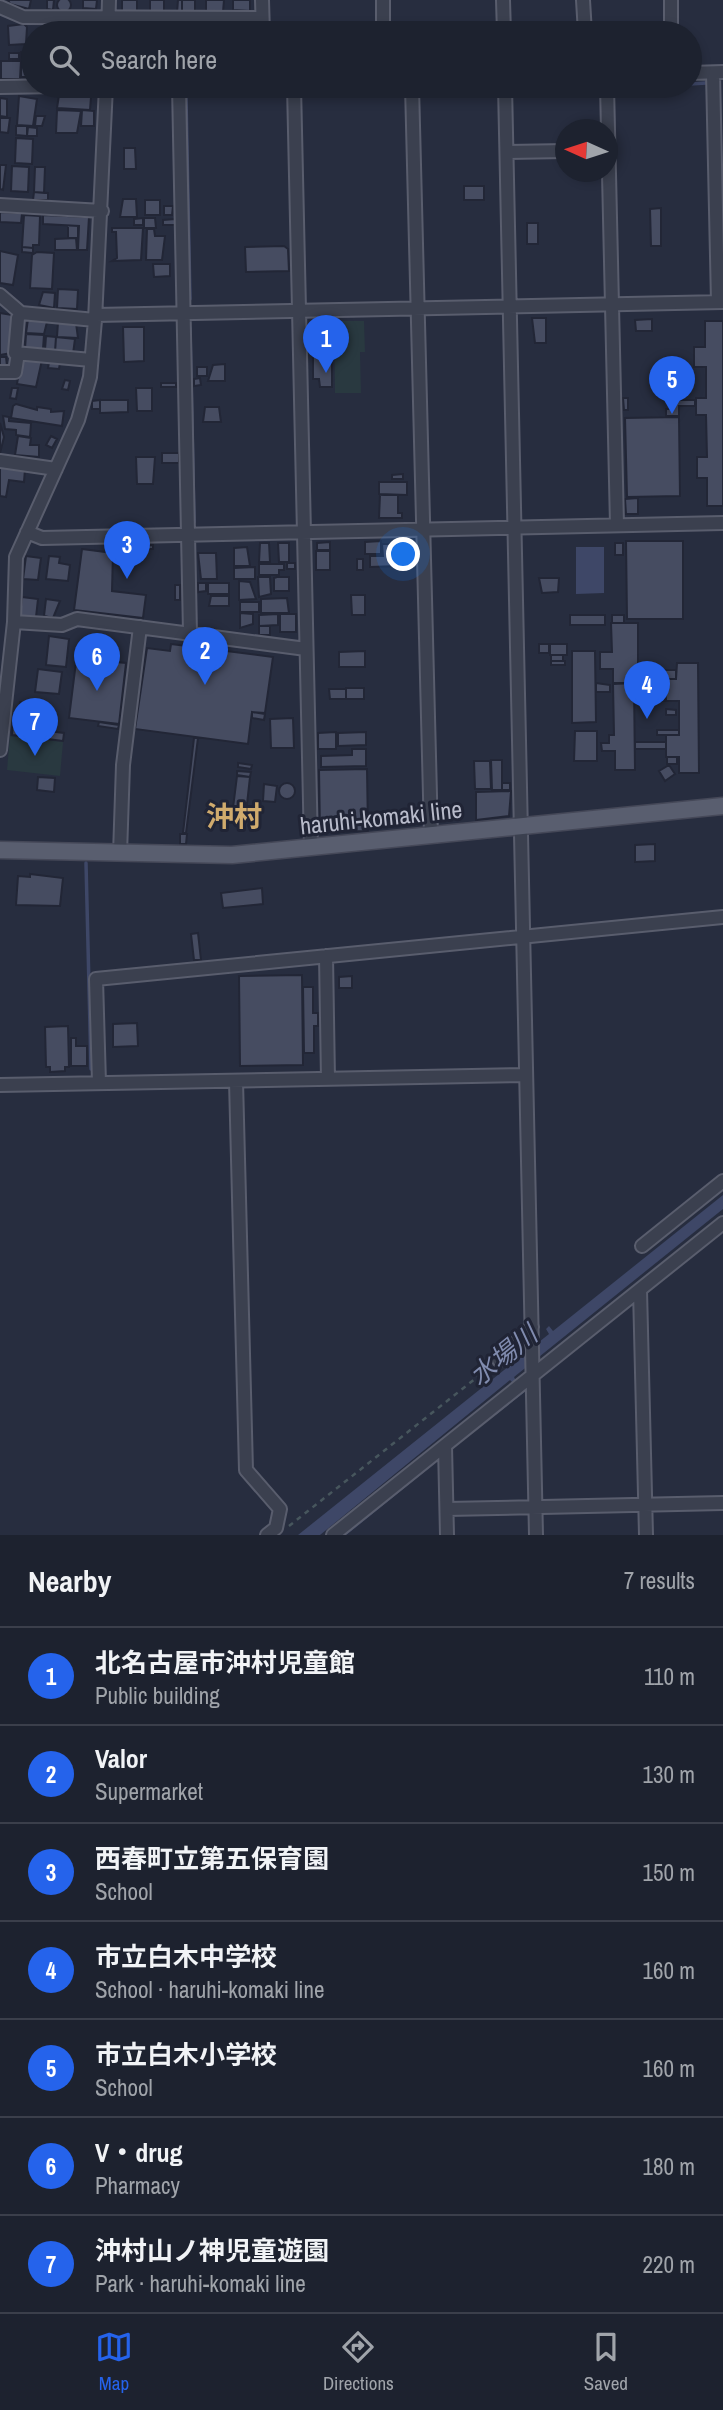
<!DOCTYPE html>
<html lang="en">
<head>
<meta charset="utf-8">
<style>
	body { margin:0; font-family:"Archivo Narrow","Noto Sans JP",sans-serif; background:#2a2f3b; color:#f1f3f6 }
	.compass { position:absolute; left:555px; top:119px; width:63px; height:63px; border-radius:50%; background:#1d222f; box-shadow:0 4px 10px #0003; rotate:273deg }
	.you { position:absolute; left:404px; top:555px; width:24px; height:24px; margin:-18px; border:5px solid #fff; border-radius:50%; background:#1a73e8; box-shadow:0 0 0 10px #1a73e833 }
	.badge { display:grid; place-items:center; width:46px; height:46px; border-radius:50%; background:#2563eb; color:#fff; font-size:23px; font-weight:700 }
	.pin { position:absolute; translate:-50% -58px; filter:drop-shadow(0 2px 4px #0008) }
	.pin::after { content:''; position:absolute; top:37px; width:24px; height:21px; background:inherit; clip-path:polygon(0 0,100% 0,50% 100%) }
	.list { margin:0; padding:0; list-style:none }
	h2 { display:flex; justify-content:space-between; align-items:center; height:91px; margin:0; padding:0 28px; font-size:30px }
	h2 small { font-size:23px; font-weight:400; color:#a0a4aa }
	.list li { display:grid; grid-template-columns:46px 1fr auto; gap:21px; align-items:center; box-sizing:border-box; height:98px; padding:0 28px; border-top:2px solid #3b3f4b }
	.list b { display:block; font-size:26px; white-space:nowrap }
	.list p { margin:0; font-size:23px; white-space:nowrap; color:#a0a4aa }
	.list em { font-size:23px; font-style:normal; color:#a0a4aa }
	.icon { flex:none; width:38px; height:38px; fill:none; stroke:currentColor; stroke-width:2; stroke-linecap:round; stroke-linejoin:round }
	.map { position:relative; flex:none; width:723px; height:1535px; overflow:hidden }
	.search { position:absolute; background:#1d222f; box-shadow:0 4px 10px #0003; left:21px; right:21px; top:21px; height:77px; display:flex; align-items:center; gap:18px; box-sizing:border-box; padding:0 24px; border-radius:38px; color:#a0a4aa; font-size:26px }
	.sheet { height:777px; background:#1d222f }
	nav { display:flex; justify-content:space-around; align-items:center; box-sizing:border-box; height:98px; border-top:2px solid #3b3f4b; background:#1d222f; font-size:19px; color:#a0a4aa }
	nav a { display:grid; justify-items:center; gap:4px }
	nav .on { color:#2563eb }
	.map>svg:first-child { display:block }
	.green { fill:#293940 }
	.water { fill:#3e4767 }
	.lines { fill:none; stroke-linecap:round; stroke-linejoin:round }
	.stream { stroke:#3e4767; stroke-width:3.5 }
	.building { fill:#464c61; stroke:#222636; stroke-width:2 }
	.minor-casing { stroke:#595d6d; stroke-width:16 }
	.major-casing { stroke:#454858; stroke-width:19 }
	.path { stroke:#47565d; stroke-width:2.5; stroke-dasharray:5 5; stroke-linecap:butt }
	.minor { stroke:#3b404f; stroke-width:12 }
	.major { stroke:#595e6f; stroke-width:16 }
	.labels { text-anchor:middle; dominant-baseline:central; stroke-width:6; stroke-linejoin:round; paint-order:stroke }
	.street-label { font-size:24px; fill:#b8bbca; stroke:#202435 }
	.water-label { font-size:26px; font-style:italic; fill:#818caf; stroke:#202435 }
	.quarter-label { font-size:28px; font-weight:bold; fill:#d0ab6d; stroke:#202435 }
</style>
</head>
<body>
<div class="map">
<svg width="723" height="1535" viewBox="0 0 723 1535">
	<rect width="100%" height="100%" fill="#272d3f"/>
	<!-- green -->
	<path class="green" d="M61 24 93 25 97 33H61Z
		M334 321H364L365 352H360L361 393H335Z
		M10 736 63 742 60 776 7 770Z"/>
	<!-- water -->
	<path class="water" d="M576 547H604V593L576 594Z
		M723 1195V1209L514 1377 516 1381 513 1383 510 1380 320 1535H298L549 1334 546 1329 549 1326 553 1331Z"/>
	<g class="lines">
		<!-- stream -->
		<path class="stream" d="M690 84 706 83
			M513 88 572 86
			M420 90 495 88
			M302 92 403 89
			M190 94 286 92
			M119 96 170 95
			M186 98 190 299
			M190 328 194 522
			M86 863 91 1069
			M495 1413 523 1391
			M346 1533 435 1461"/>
	</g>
	<!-- building -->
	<path class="building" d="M57 5a7 7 0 1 1 14 0a7 7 0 1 1-14 0Z
		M8 0H31L29 9 10 4Z
		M47 0H54L53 10 47 9Z
		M83 0H97L96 9 83 8Z
		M122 0H137V14L122 13Z
		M150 0H164V13H150Z
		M178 0H182V13H177Z
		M182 0H195V12H182Z
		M206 0H224L223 12 206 11Z
		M233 0H250V11L233 10Z
		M24 24 27 27 26 44 9 45 8 26Z
		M190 27 194 33H171V28Z
		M166 29V33H140V30Z
		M21 52H33V77H21Z
		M9 53H19V59H9Z
		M1 61H21L20 79H1Z
		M59 95 91 97 90 110 57 108Z
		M19 96 37 99 33 126 17 125Z
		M0 98 7 99V117L0 116Z
		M57 110 81 111 77 133H56Z
		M82 110 94 111V126H81Z
		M36 116H45L42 126H35Z
		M0 118H10L8 133 0 132Z
		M16 126H27V136L16 135Z
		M28 127 37 128V136H27Z
		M16 138 33 139 32 164 15 163Z
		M124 148H135L136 169H124Z
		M0 165H6L3 190 0 189Z
		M12 166 29 167 28 192 11 191Z
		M35 167H45L44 193 34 192Z
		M464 186H484V200H464Z
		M34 192 48 193V200H33Z
		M123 199H136L137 217H120Z
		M145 200H160V215H145Z
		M164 206H173L172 215H164Z
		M661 208V246H651L650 209Z
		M0 212 22 213 21 223 0 222Z
		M24 215 40 216 39 245H33V248L22 247Z
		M43 215 89 217 87 250H78L79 226 43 224Z
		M143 218V225H134V219Z
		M144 218H155L156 228H144Z
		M175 219V225H163V220Z
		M527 223H538V244H527Z
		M68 226H78V238H68Z
		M112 228H143L141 260 112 261 117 258 116 232H112Z
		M147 229H154L155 236H165L162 260H146Z
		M76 238 77 250H55V239Z
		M284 246 288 249 289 271 246 272 245 247Z
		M22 247 33 248V253L22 252Z
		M0 251 18 255 13 285 0 283Z
		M37 252 54 253 52 289 30 288 32 255Z
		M153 264H170V276L154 277Z
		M58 289 78 290 77 309 57 308Z
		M43 292 55 293 54 308 39 305Z
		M0 313 12 315 11 353 0 355Z
		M532 318H546V343H535Z
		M28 319 47 322 44 334 26 333Z
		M652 319V331H636L635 320Z
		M705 321H723V506H707V478H697V457H707L706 415H696V398H706V367H694V347H705Z
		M58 322 76 323 78 338 57 337Z
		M123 327H144V361L124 362Z
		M26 334 44 335 43 349H25Z
		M46 336 56 337 55 351 45 350Z
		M56 337 75 339 73 354 55 353Z
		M313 351 332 354V387H320L319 379H313Z
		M0 357H6L7 366H0Z
		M21 359 42 360 36 387 17 384Z
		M49 362 60 363 59 369 48 368Z
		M225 364V381H208L213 365Z
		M197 367H207V376H197Z
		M200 378 201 385 194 386V379Z
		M65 380 70 381 68 390 62 389Z
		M161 383H176V387H161Z
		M12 388H18L16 399 10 398Z
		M136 388H152V411H137Z
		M623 398H628V410H624Z
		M100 400V409H92V401Z
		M100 400H128V412L100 413Z
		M673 400H695V406H679V416H666V409H673Z
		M16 404 37 410V407L51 409V412L64 411 62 426 11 418 13 406Z
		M205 407H219L221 422H203Z
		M3 416 9 417V421L31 423 30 437 16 435V430L5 429Z
		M679 417 680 496 627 497 625 418Z
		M0 423 4 437 0 453Z
		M18 436 31 438 30 445H39V457L15 455Z
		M51 436 57 439 52 448 46 445Z
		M162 453H179V463H162Z
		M136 457H155L153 484H137Z
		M0 466 25 469 24 482 9 480 6 497 0 496Z
		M403 474V479H392V475Z
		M379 482H407V495L379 494Z
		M380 495H398V513H402V518H379Z
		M638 498V514H626L625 499Z
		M381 541V554H365V542Z
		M626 541H683V619H627Z
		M330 542V550H317V543Z
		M260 543H269L270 562H259Z
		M278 543H289V562H279Z
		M615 543H623V555H615Z
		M382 544H399V566L370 567V556H383Z
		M153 545V549H137L136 546Z
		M247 547 250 566H234V548Z
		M82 549 113 553 112 591 146 595 143 618 74 610Z
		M316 551H330V570H316Z
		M198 553H216L217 579H201Z
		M26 556 41 558 38 580 23 579Z
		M49 556 60 557 59 563 70 565 68 581 46 579Z
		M357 559H363V570H357Z
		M287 563H295V569H287Z
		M259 564H284V570H279V575H259Z
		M255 567V579H234V568Z
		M258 577H270L271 594 259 597Z
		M277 577H289V591H274V578Z
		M539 578H559L558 592 542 593Z
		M239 581 250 582 256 599 239 600Z
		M198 583H206V591L198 592Z
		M208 583H229V594H208Z
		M175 585H180V600H175Z
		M351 595H365V615H352Z
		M211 596H229V606H209Z
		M22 597 38 599 36 617 20 616Z
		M287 598 289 613H261V599Z
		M46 599 60 601 53 618 44 616Z
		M240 602H259V612H240Z
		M240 613 253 614V624L240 628Z
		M278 614V625L259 626V615Z
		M280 614H296V632H280Z
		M570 615H605V625H570Z
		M612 615H624V623H612Z
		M611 623H638V683H613V669H600V652H612Z
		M259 626H270V635H259Z
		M49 636 69 639 66 667 46 665Z
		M171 644 273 657 265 713 252 712 248 744 135 729 147 648 170 651Z
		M539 644H549V653H539Z
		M550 644H567V655H550Z
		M78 646 108 650 107 661 126 663 119 724 69 718Z
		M365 651V667H339V652Z
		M572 651H595L596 722 572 723Z
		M551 655H563V661H551Z
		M551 661H565V665H551Z
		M677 663H698L699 773H679V757H666V735H679V701H666L665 679H676Z
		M38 669 62 672 59 694 35 692Z
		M665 670H676V679H665Z
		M596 683 610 685V692H596Z
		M634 683 635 770H615V751H602L601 743H609V735H614L613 684Z
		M637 686H665V690L638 693Z
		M346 688H364V699H346Z
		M329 689H346V699H330Z
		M647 691H665V701H647Z
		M20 702 43 704 41 720 18 717Z
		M666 709 676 710V715H666Z
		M252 712 265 714 264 720 252 718Z
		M293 718 294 748H271L270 719Z
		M27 722 48 724 47 731 64 733 63 741 32 737 33 729 27 728Z
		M99 722 119 725 118 729 98 726Z
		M13 723 27 724 26 728 32 729 31 737 12 735Z
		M657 730H679V735H657Z
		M575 731H597V761H574Z
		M336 732V749H318V733Z
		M366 732V745L338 746V733Z
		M194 738H198L186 833H183Z
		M635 742H666V749H635Z
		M352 749H366V766L321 767V756L352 755Z
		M667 757H677V764H667Z
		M491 760H502V790H492Z
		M474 761H490L491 789H475Z
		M238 763 252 765 251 769 238 767Z
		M669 765 675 774 665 781 659 771Z
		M367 769 368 831 320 832 319 770Z
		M237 771 251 772 250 777 237 775Z
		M237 776 250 777 247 804 243 803 242 809 233 808Z
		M38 777 55 778 54 792 37 790Z
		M279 791a8 8 0 1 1 16 0a8 8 0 1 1-16 0Z
		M502 783H510V790H502Z
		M264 784 277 786 275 802 263 801Z
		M511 791 509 816 476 820V792Z
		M180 834H187L186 844H180Z
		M655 844V861L635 862V845Z
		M30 874 63 878 60 906 16 905 18 876 30 877Z
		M262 888 263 904 223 908 221 893Z
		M198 933 201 960H194L191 934Z
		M302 975 303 1065 240 1066 239 976Z
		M352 976V988H339V977Z
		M303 987H313V1013H318V1026H314V1053H304Z
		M137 1023 138 1046 113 1047V1024Z
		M68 1026 69 1067H65V1071L50 1072V1067H46L45 1027Z
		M71 1038H76V1046H87V1066H71Z"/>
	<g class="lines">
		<defs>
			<path id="minor" d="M262 0 263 33
				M383 0V33
				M503 0 504 33
				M583 0 585 33
				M671 0V33
				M0 7 23 17 262 18
				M108 33 109 0
				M690 73 723 72
				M713 73 718 302
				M179 86 190 633
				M294 86 311 847
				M412 86 431 835
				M505 86 536 1535
				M607 86 617 525
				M0 87 60 86
				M507 152 566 151
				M0 205 102 211
				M0 295 21 313 95 320
				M21 313 18 318 15 353 91 360
				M96 315 723 302
				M0 372H15L18 353
				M0 461 56 469
				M27 532 42 538 723 523
				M14 622 62 625 77 619 306 649
				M0 750 14 622 16 557 78 420 90 377 95 320 106 86
				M120 854 123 765 140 627
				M326 956 328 1079
				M236 1081 246 1470 280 1509 276 1528 267 1535
				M99 1083 96 979 723 917
				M0 1085 526 1075
				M642 1246 723 1181
				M640 1290 646 1535
				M499 1360 532 1327
				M445 1446 447 1535
				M447 1509 723 1503
				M333 1535 723 1223"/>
			<path id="major" d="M0 850 232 855 723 806"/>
		</defs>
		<!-- minor casing -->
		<use href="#minor" class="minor-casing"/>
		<!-- major casing -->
		<use href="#major" class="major-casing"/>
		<!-- path -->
		<path class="path" d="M289 1526 490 1367"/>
		<!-- minor -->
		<use href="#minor" class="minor"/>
		<!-- major -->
		<use href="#major" class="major"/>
	</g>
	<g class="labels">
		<!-- street labels -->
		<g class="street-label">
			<text transform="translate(381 817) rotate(-6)">haruhi-komaki line</text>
		</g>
		<!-- water labels -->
		<g class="water-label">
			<text transform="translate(503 1355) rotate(-39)">水場川</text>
		</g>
		<!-- quarter labels -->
		<g class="quarter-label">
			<text x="234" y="816">沖村</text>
		</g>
	</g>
</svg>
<svg class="compass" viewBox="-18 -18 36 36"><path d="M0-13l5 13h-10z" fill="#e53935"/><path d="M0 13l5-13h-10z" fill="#a0a4aa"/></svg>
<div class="you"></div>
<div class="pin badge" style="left:326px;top:373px">1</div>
<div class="pin badge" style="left:205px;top:685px">2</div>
<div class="pin badge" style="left:127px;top:579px">3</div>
<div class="pin badge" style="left:647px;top:719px">4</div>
<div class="pin badge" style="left:672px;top:414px">5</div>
<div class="pin badge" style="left:97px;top:691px">6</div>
<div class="pin badge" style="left:35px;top:756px">7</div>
<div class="search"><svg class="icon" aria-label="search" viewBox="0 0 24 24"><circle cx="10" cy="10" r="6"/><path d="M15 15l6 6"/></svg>Search here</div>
</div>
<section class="sheet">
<h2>Nearby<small>7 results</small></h2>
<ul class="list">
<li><span class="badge">1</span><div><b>北名古屋市沖村児童館</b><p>Public building</p></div><em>110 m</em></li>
<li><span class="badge">2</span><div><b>Valor</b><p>Supermarket</p></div><em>130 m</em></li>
<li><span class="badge">3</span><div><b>西春町立第五保育園</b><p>School</p></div><em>150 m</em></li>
<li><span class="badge">4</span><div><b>市立白木中学校</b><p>School · haruhi-komaki line</p></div><em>160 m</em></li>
<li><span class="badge">5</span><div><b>市立白木小学校</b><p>School</p></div><em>160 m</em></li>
<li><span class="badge">6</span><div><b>V・drug</b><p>Pharmacy</p></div><em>180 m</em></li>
<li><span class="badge">7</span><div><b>沖村山ノ神児童遊園</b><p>Park · haruhi-komaki line</p></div><em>220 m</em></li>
</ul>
</section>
<nav>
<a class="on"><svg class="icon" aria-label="map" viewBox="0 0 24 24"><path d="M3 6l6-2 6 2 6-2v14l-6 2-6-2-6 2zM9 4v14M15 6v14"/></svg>Map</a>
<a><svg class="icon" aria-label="directions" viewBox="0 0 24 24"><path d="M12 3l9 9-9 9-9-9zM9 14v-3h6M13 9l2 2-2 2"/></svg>Directions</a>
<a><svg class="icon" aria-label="saved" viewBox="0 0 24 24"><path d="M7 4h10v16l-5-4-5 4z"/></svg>Saved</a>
</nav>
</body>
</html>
